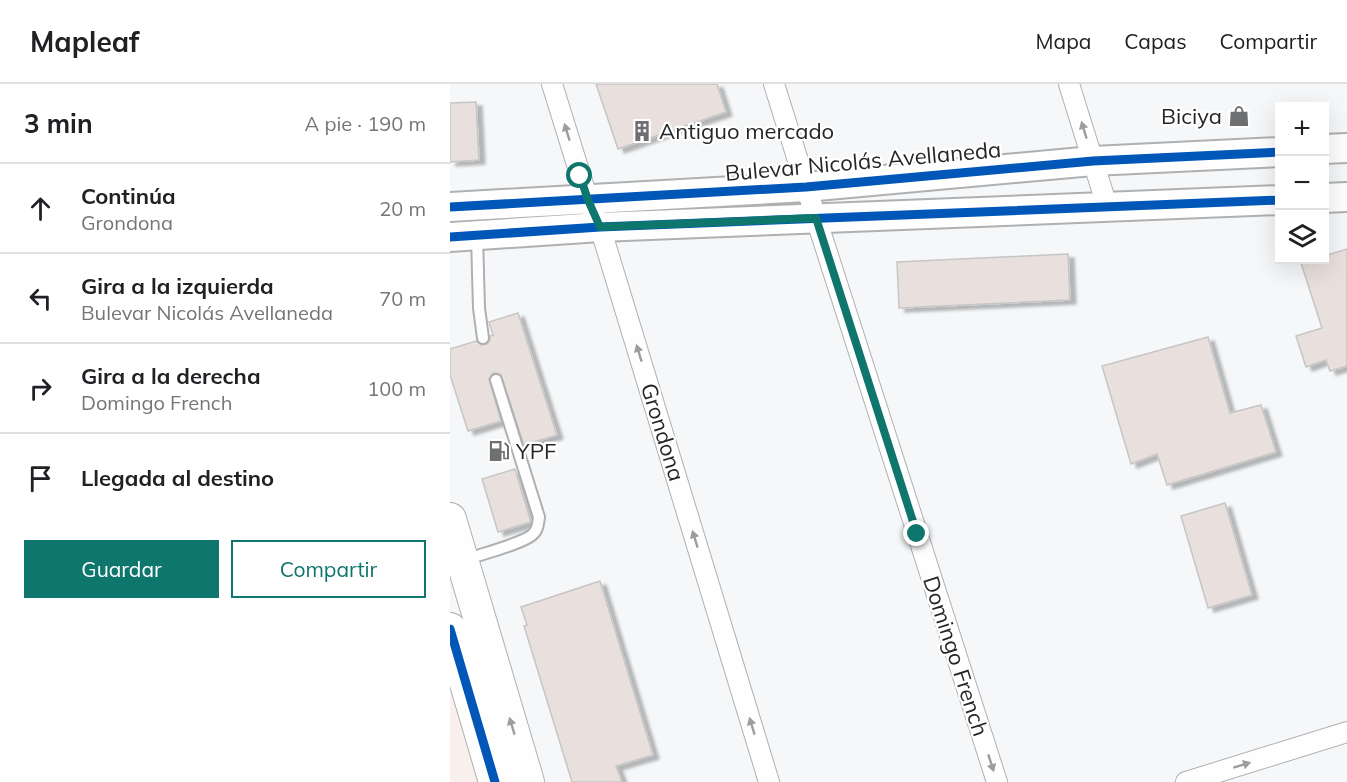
<!DOCTYPE html>
<html lang="es">
<head>
<meta charset="utf-8">
<style>
	body { margin:0; font-family:Mulish,sans-serif; background:#f6f6f6; color:#202124 }
	.controls { position:absolute; right:18px; top:18px; display:grid; overflow:hidden; border-radius:0px; box-shadow:0 6px 24px #0002 }
	.controls button { width:54px; height:54px; display:grid; place-items:center; padding:0; border:0; border-bottom:2px solid #e0e0e0; background:#fff; color:#202124; font:30px sans-serif }
	.stop { position:absolute; width:18px; height:18px; margin:-14px; border:4px solid #0f766e; border-radius:50%; background:#fff }
	.stop.end { background:#0f766e; border-color:#fff; box-shadow:0 2px 6px #0008 }
	.list { margin:0; padding:0; list-style:none }
	h2 { display:flex; justify-content:space-between; align-items:center; height:78px; margin:0; padding:0 24px; font-size:26px }
	h2 small { font-size:20px; font-weight:400; color:#757577 }
	.list li { display:grid; grid-template-columns:39px 1fr auto; gap:18px; align-items:center; box-sizing:border-box; height:90px; padding:0 24px; border-top:2px solid #e0e0e0 }
	.list b { display:block; font-size:22px; white-space:nowrap }
	.list p { margin:0; font-size:20px; white-space:nowrap; color:#757577 }
	.list em { font-size:20px; font-style:normal; color:#757577 }
	.actions { display:flex; gap:12px; padding:18px 24px }
	.actions a { flex:1; padding:14px 0; border:2px solid #0f766e; border-radius:0px; text-align:center; font-size:21px; color:#0f766e }
	.actions .main { background:#0f766e; color:#fff }
	.icon { flex:none; width:33px; height:33px; fill:none; stroke:currentColor; stroke-width:2; stroke-linecap:round; stroke-linejoin:round }
	.map { position:relative; flex:none; width:897px; height:698px; overflow:hidden }
	header { display:flex; align-items:center; gap:36px; box-sizing:border-box; height:84px; padding:0 30px; background:#fff; border-bottom:2px solid #e0e0e0 }
	header strong { font-size:28px }
	nav { display:flex; gap:33px; margin-inline-start:auto; font-size:21px }
	main { display:flex }
	aside { flex:1; background:#fff }
	.map>svg:first-child { display:block }
	.industrial { fill:#f9efec }
	.building { fill:#e9dfdc; stroke:#c6c6c6; stroke-width:1.5; filter:url(#shadow) }
	.lines { fill:none; stroke-linecap:round; stroke-linejoin:round }
	.lane-casing { stroke:#afb0b2; stroke-width:14 }
	.street-casing { stroke:#afb0b2; stroke-width:22 }
	.secondary-casing { stroke:#afb0b2; stroke-width:32 }
	.primary-casing { stroke:#afb0b2; stroke-width:34 }
	.lane { stroke:#fefefe; stroke-width:10 }
	.street { stroke:#fefefe; stroke-width:20 }
	.secondary { stroke:#fefefe; stroke-width:28 }
	.primary { stroke:#fefefe; stroke-width:32 }
	.cycleway-casing { stroke:#fff; stroke-width:13 }
	.cycleway { stroke:#0057b8; stroke-width:9 }
	.oneway { fill:#9c9d9e }
	.route { stroke:#0f766e; stroke-width:8 }
	.labels { text-anchor:middle; dominant-baseline:central; stroke-width:4.5; stroke-linejoin:round; paint-order:stroke }
	.poi-label { font-size:22px; fill:#252628; stroke:#fff; text-anchor:start }
	.street-label { font-size:22px; fill:#252628; stroke:#fff }
</style>
</head>
<body>
<header>
<strong>Mapleaf</strong>
<nav><a>Mapa</a><a>Capas</a><a>Compartir</a></nav>
</header>
<main>
<aside>
<h2>3 min<small>A pie · 190 m</small></h2>
<ul class="list">
<li><svg class="icon" aria-label="ahead" viewBox="0 0 24 24"><path d="M12 20V5M6 11l6-6 6 6"/></svg><div><b>Continúa</b><p>Grondona</p></div><em>20 m</em></li>
<li><svg class="icon" aria-label="left" viewBox="0 0 24 24"><path d="M17 20v-9H6M10 6l-5 5 5 5"/></svg><div><b>Gira a la izquierda</b><p>Bulevar Nicolás Avellaneda</p></div><em>70 m</em></li>
<li><svg class="icon" aria-label="right" viewBox="0 0 24 24"><path d="M7 20v-9h11M14 6l5 5-5 5"/></svg><div><b>Gira a la derecha</b><p>Domingo French</p></div><em>100 m</em></li>
<li><svg class="icon" aria-label="arrive" viewBox="0 0 24 24"><path d="M6 21V4h12l-3 4 3 4H6"/></svg><div><b>Llegada al destino</b></div></li>
</ul>
<div class="actions"><a class="main">Guardar</a><a>Compartir</a></div>
</aside>
<div class="map">
<svg width="897" height="698" viewBox="0 0 897 698">
	<defs>
		<filter id="shadow"><feDropShadow dx="6" dy="4" stdDeviation="1.5" flood-color="#0004"/></filter>
	</defs>
	<rect width="100%" height="100%" fill="#f5f7f9"/>
	<!-- industrial -->
	<path class="industrial" d="M0 545 45 698H0Z"/>
	<!-- building -->
	<path class="building" d="M146 0H267L276 28 168 65Z
		M26 18 29 76 0 78V19Z
		M897 165V282L880 287 876 276 856 283 846 252 872 244 851 179 862 176H874V172Z
		M618 170 620 216 449 224 447 178Z
		M68 229 107 351 74 361 51 291 47 289H43L39 295 51 337 18 347 0 291V265L26 257 31 261 37 260 40 256V252L43 251 39 238Z
		M758 253 780 329 811 321 826 368 717 401 707 370 681 380 652 282Z
		M65 385 81 438 48 448 32 395Z
		M775 419 802 511 758 524 731 432Z
		M150 497 203 671 166 682 172 698H122L74 542 77 541 71 523Z"/>
	<g class="lines">
		<defs>
			<path id="lane" d="M27 153 29 224 33 254
				M15 476C31 470 71 460 82 451 88 446 88 440 89 433L46 296"/>
			<path id="street" d="M102 0 138 116 150 143 319 698
				M324 0 366 134 547 698
				M619 0 657 122
				M736 698 897 648"/>
			<path id="secondary" d="M874 65 897 64
				M874 114 897 113
				M0 123 356 103 643 77 830 68
				M0 153 150 143 830 116"/>
			<path id="primary" d="M0 435 78 698
				M0 545 45 698"/>
		</defs>
		<!-- lane casing -->
		<use href="#lane" class="lane-casing"/>
		<!-- street casing -->
		<use href="#street" class="street-casing"/>
		<!-- secondary casing -->
		<use href="#secondary" class="secondary-casing"/>
		<!-- primary casing -->
		<use href="#primary" class="primary-casing"/>
		<!-- lane -->
		<use href="#lane" class="lane"/>
		<!-- street -->
		<use href="#street" class="street"/>
		<!-- secondary -->
		<use href="#secondary" class="secondary"/>
		<!-- primary -->
		<use href="#primary" class="primary"/>
		<defs>
			<path id="cycleway" d="M0 123 356 103 643 77 830 68
				M0 153 150 143 830 116
				M0 545 45 698"/>
		</defs>
		<!-- cycleway casing -->
		<use href="#cycleway" class="cycleway-casing"/>
		<!-- cycleway -->
		<use href="#cycleway" class="cycleway"/>
	</g>
	<!-- one-way arrows -->
	<defs><path id="oneway-solid" d="M-6-.8H1V-3.2L6.5 0L1 3.2V.8H-6Z" transform="scale(1.5)"/></defs>
	<g class="oneway">
		<use href="#oneway-solid" transform="translate(634 46) rotate(-107)"/>
		<use href="#oneway-solid" transform="translate(117 48) rotate(-107)"/>
		<use href="#oneway-solid" transform="translate(189 269) rotate(-107)"/>
		<use href="#oneway-solid" transform="translate(245 455) rotate(-107)"/>
		<use href="#oneway-solid" transform="translate(62 642) rotate(-107)"/>
		<use href="#oneway-solid" transform="translate(302 642) rotate(-107)"/>
		<use href="#oneway-solid" transform="translate(541 679) rotate(72)"/>
		<use href="#oneway-solid" transform="translate(792 681) rotate(-17)"/>
	</g>
	<g class="lines">
		<!-- route -->
		<path class="route" d="M130 92 138 116 150 143 366 134 467 450"/>
	</g>
	<!-- icons -->
	<defs>
		<symbol id="shop-bare" viewBox="-9 -9 18 18"><path d="M-5-2.5h2.3a2.7 3.5 0 0 1 5.4 0H5L5.5 6h-11ZM-1.5-2.5h3a1.5 2.3 0 0 0-3 0Z" fill="#6e6f71" stroke="#fff" stroke-width="2.5" paint-order="stroke"/></symbol>
		<symbol id="building-bare" viewBox="-9 -9 18 18"><path d="M-4-6H4V6H1V3H-1V6H-4ZM-2.5-4.3h1.7v1.8h-1.7ZM.8-4.3h1.7v1.8H.8ZM-2.5-1h1.7V.8h-1.7ZM.8-1h1.7V.8H.8Z" fill="#6e6f71" stroke="#fff" stroke-width="2.5" paint-order="stroke"/></symbol>
		<symbol id="fuel-bare" viewBox="-9 -9 18 18"><path d="M-5.5-6h7V0h2V4h1.3V-2.5L3-4.5l.8-.8L6-3V5H2.5V1h-1V6h-7ZM-4.2-4.7v3.2H.2V-4.7Z" fill="#6e6f71" stroke="#fff" stroke-width="2.5" paint-order="stroke"/></symbol>
	</defs>
	<g fill-rule="evenodd">
		<use href="#shop-bare" x="774" y="17" width="30" height="30"/>
		<use href="#building-bare" x="177" y="32" width="30" height="30"/>
		<use href="#fuel-bare" x="34" y="352" width="30" height="30"/>
	</g>
	<g class="labels">
		<!-- poi labels -->
		<g class="poi-label">
			<text x="772" y="32" text-anchor="end">Biciya</text>
			<text x="209" y="47">Antiguo mercado</text>
			<text x="66" y="367">YPF</text>
		</g>
		<!-- street labels -->
		<g class="street-label">
			<text transform="translate(413 77) rotate(-5)">Bulevar Nicolás Avellaneda</text>
			<text transform="translate(213 348) rotate(73)">Grondona</text>
			<text transform="translate(506 572) rotate(72)">Domingo French</text>
		</g>
	</g>
</svg>
<div class="controls">
<button>+</button>
<button>−</button>
<button><svg class="icon" aria-label="layers" viewBox="0 0 24 24"><path d="M12 4l9 5-9 5-9-5zM3 14l9 5 9-5"/></svg></button>
</div>
<div class="stop" style="left:130px;top:92px"></div>
<div class="stop end" style="left:467px;top:450px"></div>
</div>
</main>
</body>
</html>
